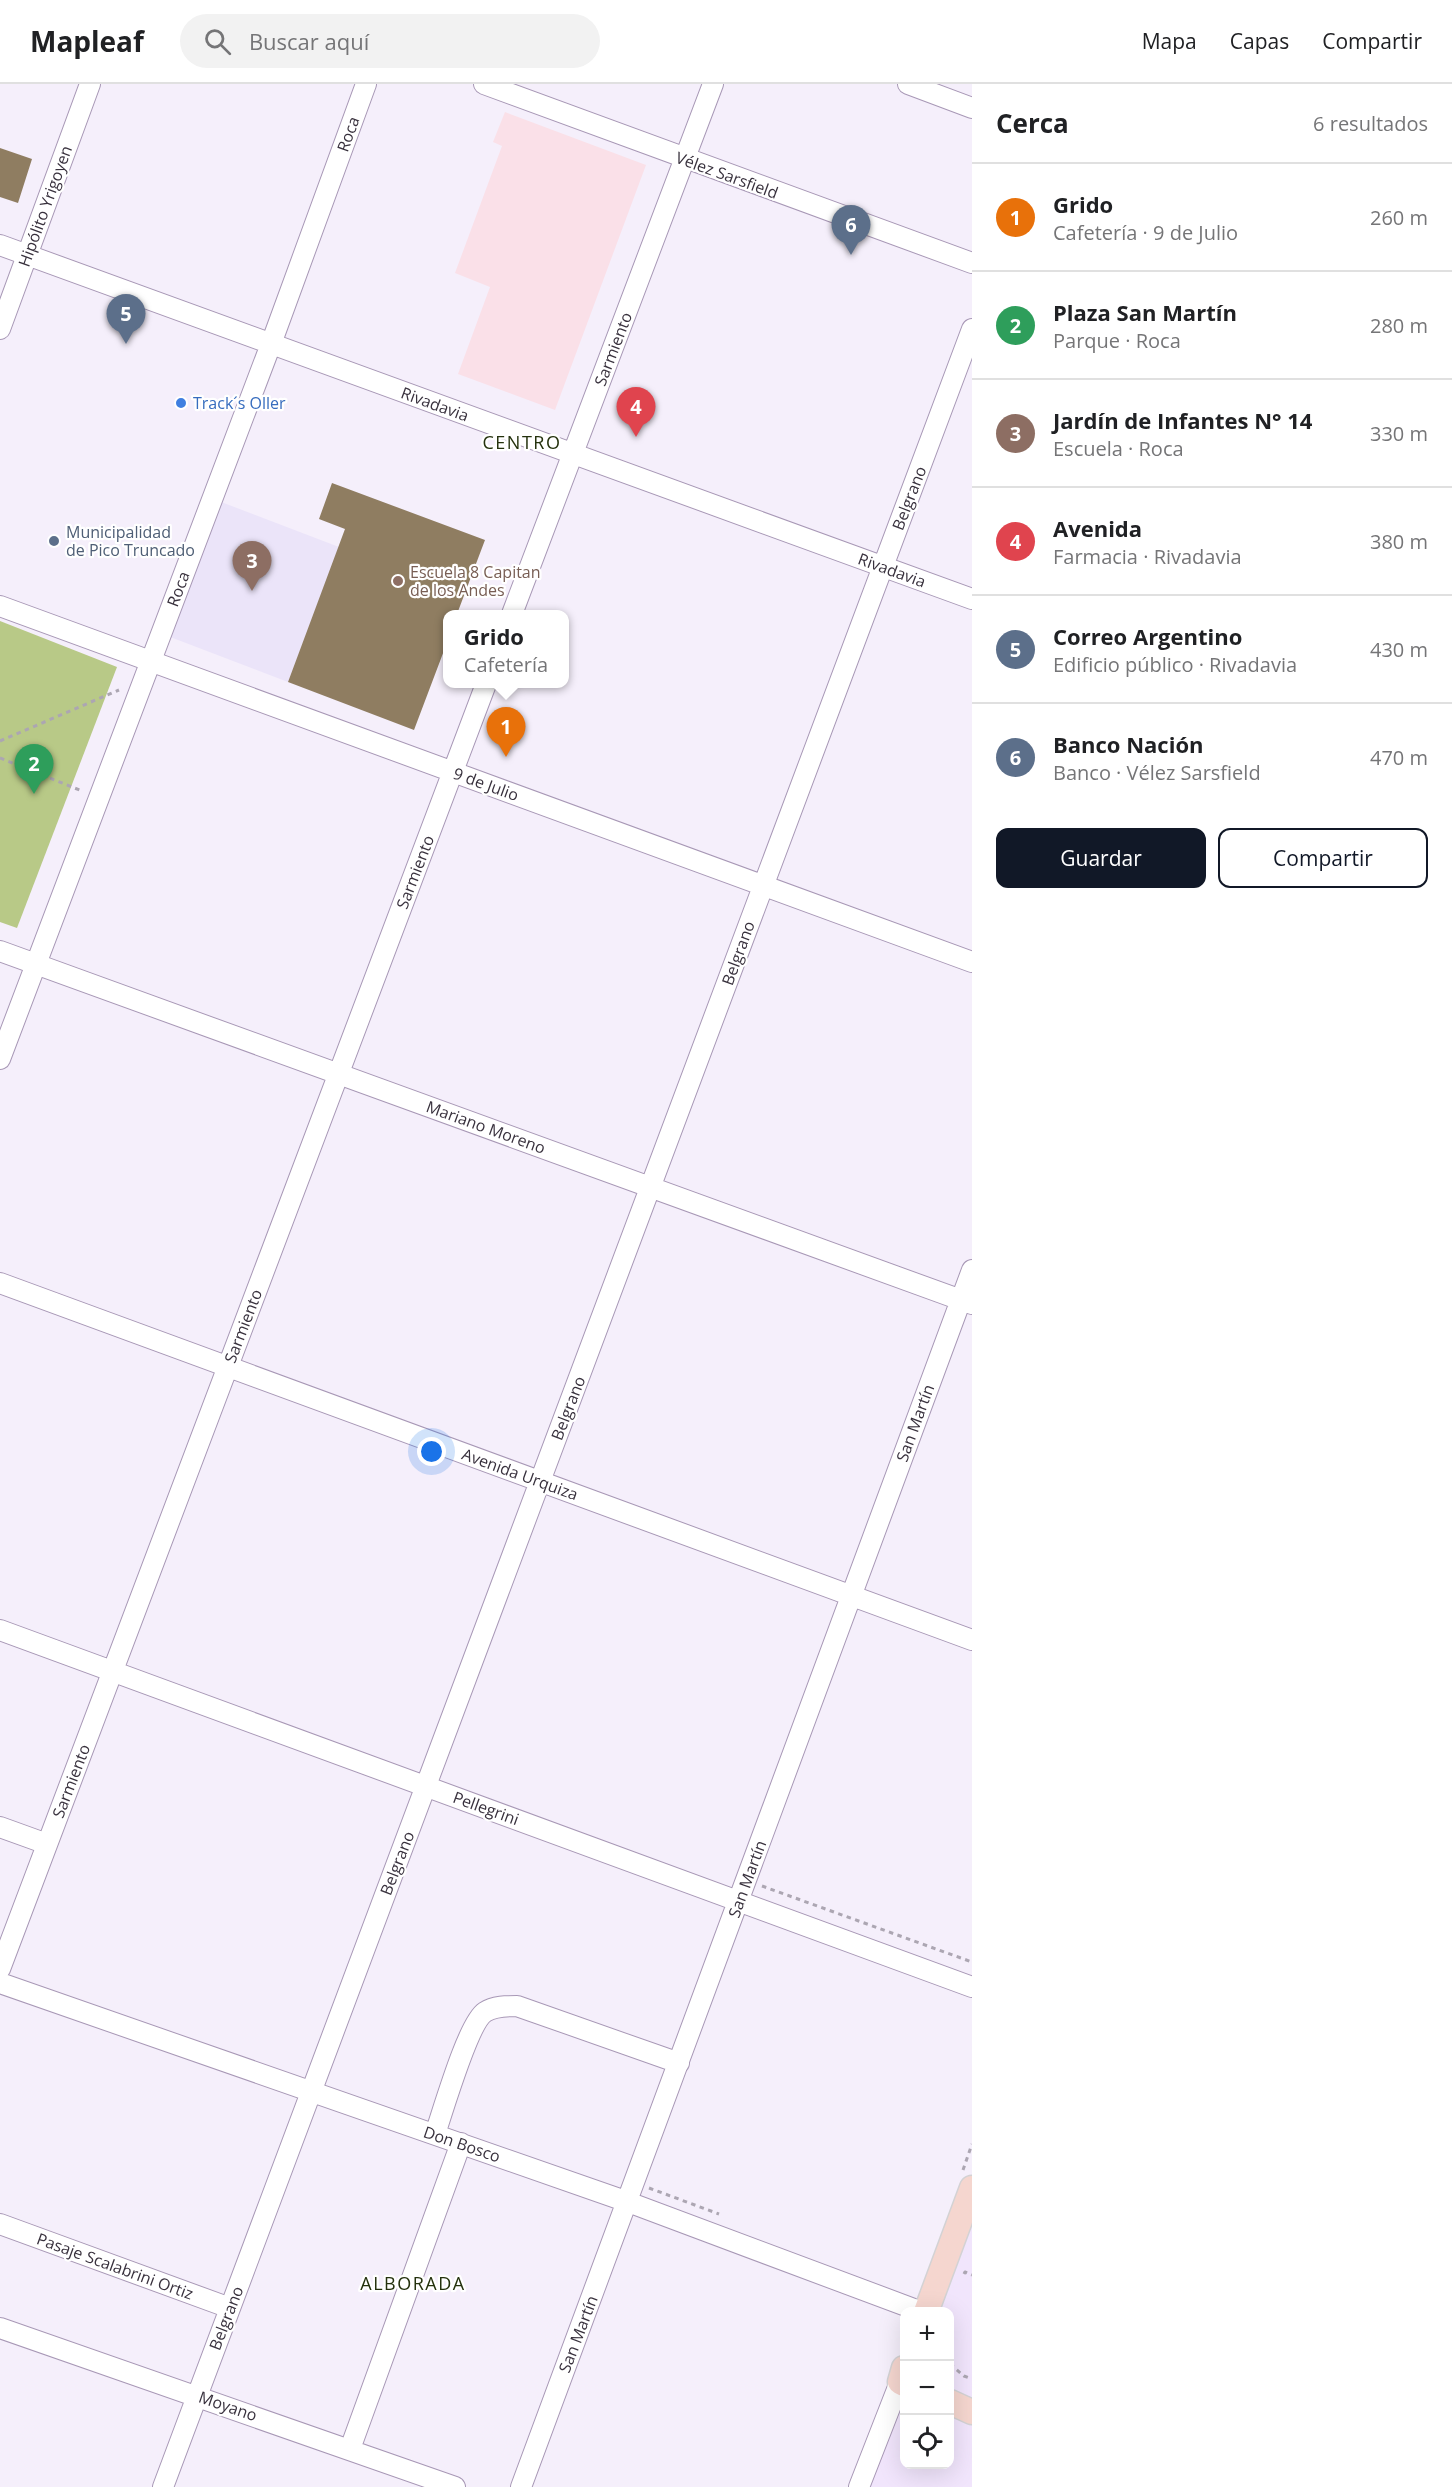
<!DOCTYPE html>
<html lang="es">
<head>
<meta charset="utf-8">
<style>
	body { margin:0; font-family:"Open Sans",sans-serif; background:#f2f2f2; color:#202124 }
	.controls { position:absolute; right:18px; bottom:18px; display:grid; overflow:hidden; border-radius:12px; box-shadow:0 6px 24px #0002 }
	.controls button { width:54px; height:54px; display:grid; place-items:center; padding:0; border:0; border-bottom:2px solid #e0e0e0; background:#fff; color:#202124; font:30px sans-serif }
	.you { position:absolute; left:432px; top:1368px; width:21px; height:21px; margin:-15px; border:4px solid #fff; border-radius:50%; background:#1a73e8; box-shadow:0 0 0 9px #1a73e833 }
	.badge { display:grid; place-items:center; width:39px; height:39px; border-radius:50%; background:#111827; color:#fff; font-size:20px; font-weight:700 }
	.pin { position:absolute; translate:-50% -50px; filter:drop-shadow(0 2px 3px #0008) }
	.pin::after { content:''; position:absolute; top:32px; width:21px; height:18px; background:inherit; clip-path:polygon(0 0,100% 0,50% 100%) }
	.popup { position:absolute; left:443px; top:526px; width:126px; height:78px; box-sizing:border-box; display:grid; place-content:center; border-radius:12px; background:#fff; filter:drop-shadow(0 2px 4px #0005); font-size:20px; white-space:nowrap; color:#757577 }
	.popup b { font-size:22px; color:#202124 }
	.popup::after { content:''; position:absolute; left:50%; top:100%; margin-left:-12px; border:12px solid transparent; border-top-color:#fff }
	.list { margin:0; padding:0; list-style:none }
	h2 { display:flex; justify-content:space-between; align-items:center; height:78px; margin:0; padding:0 24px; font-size:26px }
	h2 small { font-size:20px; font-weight:400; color:#757577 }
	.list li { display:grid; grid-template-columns:39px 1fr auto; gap:18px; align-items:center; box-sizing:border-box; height:108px; padding:0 24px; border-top:2px solid #e0e0e0 }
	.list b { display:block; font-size:22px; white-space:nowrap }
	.list p { margin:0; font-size:20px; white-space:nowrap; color:#757577 }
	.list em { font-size:20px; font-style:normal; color:#757577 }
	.actions { display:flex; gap:12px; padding:18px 24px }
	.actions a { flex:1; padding:14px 0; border:2px solid #111827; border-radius:12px; text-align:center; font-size:21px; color:#111827 }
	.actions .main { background:#111827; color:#fff }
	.icon { flex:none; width:33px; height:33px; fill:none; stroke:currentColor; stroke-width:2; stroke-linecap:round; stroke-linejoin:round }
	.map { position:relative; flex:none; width:972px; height:2403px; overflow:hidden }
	header { display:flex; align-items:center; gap:36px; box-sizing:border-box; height:84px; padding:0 30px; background:#fff; border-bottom:2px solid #e0e0e0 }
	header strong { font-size:28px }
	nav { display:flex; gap:33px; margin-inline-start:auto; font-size:21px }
	.search { width:420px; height:54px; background:#f2f2f2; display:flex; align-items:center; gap:15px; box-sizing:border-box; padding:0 21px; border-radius:33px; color:#757577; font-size:22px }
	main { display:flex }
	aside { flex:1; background:#fff }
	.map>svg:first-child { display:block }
	.built { fill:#f1e5fc }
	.education { fill:#ebe4f9 }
	.medical { fill:#fae0e8 }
	.green { fill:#b8c987 }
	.building { fill:#8f7d61 }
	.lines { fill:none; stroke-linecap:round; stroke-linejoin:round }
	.minor-casing { stroke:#a898b6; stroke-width:22 }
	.major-casing { stroke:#d3d2d4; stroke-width:27 }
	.path { stroke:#aca6b2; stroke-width:3; stroke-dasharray:4.5 4.5; stroke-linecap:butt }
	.minor { stroke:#fff; stroke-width:20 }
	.major { stroke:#f5d6cf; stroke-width:24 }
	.shop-dot { fill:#3f7fe0; stroke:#fff; stroke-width:2 }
	.service-dot { fill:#5c6f8a; stroke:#fff; stroke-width:2 }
	.education-dot { fill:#8d6e63; stroke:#fff; stroke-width:2 }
	.labels { text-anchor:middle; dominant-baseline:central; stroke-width:4.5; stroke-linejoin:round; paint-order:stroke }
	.street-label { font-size:16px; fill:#38313d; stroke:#fff }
	.shop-label { font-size:16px; fill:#366cbe; stroke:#fff; text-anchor:start }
	.service-label { font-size:16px; fill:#4e5e75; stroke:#fff; text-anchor:start }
	.education-label { font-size:16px; fill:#785e54; stroke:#fff; text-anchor:start }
	.neighbourhood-label { font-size:18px; letter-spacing:1.5px; fill:#24310d; stroke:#fff }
</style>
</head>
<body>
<header>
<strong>Mapleaf</strong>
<div class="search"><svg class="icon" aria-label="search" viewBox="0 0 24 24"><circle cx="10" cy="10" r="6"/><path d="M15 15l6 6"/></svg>Buscar aquí</div>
<nav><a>Mapa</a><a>Capas</a><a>Compartir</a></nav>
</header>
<main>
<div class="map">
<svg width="972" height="2403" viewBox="0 0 972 2403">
	<rect width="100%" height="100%" fill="#f5effb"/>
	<!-- built -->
	<path class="built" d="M972 2104V2403H859L904 2284V2380H950V2228L926 2227Z"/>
	<!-- education -->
	<path class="education" d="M216 416 339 463 288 598 165 551Z"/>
	<!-- medical -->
	<path class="medical" d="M505 28 646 81 555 326 458 290 490 203 455 189 502 62 493 58Z"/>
	<!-- green -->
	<path class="green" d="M0 537 117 583 17 844 0 838Z"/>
	<!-- building -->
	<path class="building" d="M0 64 32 75 18 119 0 113Z
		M332 399 485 456 457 530H448V556L414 646 288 598 345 445 319 435Z"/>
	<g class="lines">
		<defs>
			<path id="minor" d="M484 0 972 179
				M908 0 972 24
				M0 161 972 515
				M0 245 90 0
				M0 522 972 878
				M512 530 713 0
				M0 867 972 1220
				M0 975 271 260 366 0
				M0 1199 972 1556
				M0 1546 972 1903
				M0 1743 47 1760
				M0 1885 486 600
				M0 1899 628 2118 922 2228
				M435 2050C443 2027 468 1939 485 1928 494 1922 507 1922 517 1922L679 1979
				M0 2140 230 2224
				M0 2244 455 2403
				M350 2365 461 2059
				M163 2403 972 245
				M521 2403 972 1186
				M859 2403 900 2298"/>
			<path id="major" d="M926 2228 972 2104
				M904 2284 900 2298 904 2300
				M950 2318 972 2328"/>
		</defs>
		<!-- minor casing -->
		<use href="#minor" class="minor-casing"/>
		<!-- major casing -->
		<use href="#major" class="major-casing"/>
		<!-- path -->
		<path class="path" d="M0 657 119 606
			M0 674 82 707
			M762 1802 972 1878
			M963 2086 972 2060
			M649 2104 719 2130
			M964 2190 965 2188 972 2191
			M950 2280 964 2292 972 2295"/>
		<!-- minor -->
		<use href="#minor" class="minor"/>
		<!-- major -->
		<use href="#major" class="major"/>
	</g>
	<!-- markers -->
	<circle class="shop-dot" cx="181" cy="319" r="6"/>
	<circle class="service-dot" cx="54" cy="457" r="6"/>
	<circle class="education-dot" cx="398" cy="497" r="6"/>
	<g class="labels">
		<!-- street labels -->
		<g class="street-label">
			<text transform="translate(348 50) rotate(-70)">Roca</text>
			<text transform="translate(727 91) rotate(20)">Vélez Sarsfield</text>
			<text transform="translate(45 122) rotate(-70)">Hipólito Yrigoyen</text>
			<text transform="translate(613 265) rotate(-69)">Sarmiento</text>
			<text transform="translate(435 320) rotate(20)">Rivadavia</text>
			<text transform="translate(909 414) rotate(-69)">Belgrano</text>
			<text transform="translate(892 486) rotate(20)">Rivadavia</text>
			<text transform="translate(178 505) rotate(-69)">Roca</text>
			<text transform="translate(486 700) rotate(20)">9 de Julio</text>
			<text transform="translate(415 788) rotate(-69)">Sarmiento</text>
			<text transform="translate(738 869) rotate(-70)">Belgrano</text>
			<text transform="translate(486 1043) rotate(20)">Mariano Moreno</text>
			<text transform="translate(243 1242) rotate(-69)">Sarmiento</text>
			<text transform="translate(568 1324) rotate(-69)">Belgrano</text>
			<text transform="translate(915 1339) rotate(-70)">San Martín</text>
			<text transform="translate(520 1390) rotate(20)">Avenida Urquiza</text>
			<text transform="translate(71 1697) rotate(-69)">Sarmiento</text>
			<text transform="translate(486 1724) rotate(20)">Pellegrini</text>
			<text transform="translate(397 1779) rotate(-69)">Belgrano</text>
			<text transform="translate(747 1795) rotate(-70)">San Martín</text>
			<text transform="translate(462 2060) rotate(19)">Don Bosco</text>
			<text transform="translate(115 2182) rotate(20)">Pasaje Scalabrini Ortiz</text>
			<text transform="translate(226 2234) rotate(-69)">Belgrano</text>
			<text transform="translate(578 2250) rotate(-69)">San Martín</text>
			<text transform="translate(228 2322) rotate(19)">Moyano</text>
		</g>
		<!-- shop labels -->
		<g class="shop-label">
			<text x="193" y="319">Track´s Oller</text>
		</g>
		<!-- service labels -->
		<g class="service-label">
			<text x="66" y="448">Municipalidad<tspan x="66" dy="18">de Pico Truncado</tspan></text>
		</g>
		<!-- education labels -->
		<g class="education-label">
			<text x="410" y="488">Escuela 8 Capitan<tspan x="410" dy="18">de los Andes</tspan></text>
		</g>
		<!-- neighbourhood labels -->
		<g class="neighbourhood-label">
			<text x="522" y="358">CENTRO</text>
			<text x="413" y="2199">ALBORADA</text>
		</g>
	</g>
</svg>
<div class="controls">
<button>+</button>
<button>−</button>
<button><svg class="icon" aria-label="locate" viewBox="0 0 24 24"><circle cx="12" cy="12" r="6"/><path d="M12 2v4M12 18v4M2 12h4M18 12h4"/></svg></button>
</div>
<div class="you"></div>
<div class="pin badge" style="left:506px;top:673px;background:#e8710a">1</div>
<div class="popup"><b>Grido</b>Cafetería</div>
<div class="pin badge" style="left:34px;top:710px;background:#2e9e5b">2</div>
<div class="pin badge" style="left:252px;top:507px;background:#8d6e63">3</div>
<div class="pin badge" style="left:636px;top:353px;background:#e0444e">4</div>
<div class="pin badge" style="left:126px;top:260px;background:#5c6f8a">5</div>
<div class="pin badge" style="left:851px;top:171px;background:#5c6f8a">6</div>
</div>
<aside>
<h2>Cerca<small>6 resultados</small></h2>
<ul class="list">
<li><span class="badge" style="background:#e8710a">1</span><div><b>Grido</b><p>Cafetería · 9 de Julio</p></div><em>260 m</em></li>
<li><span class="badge" style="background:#2e9e5b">2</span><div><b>Plaza San Martín</b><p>Parque · Roca</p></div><em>280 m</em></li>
<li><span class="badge" style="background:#8d6e63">3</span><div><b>Jardín de Infantes N° 14</b><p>Escuela · Roca</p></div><em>330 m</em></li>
<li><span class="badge" style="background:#e0444e">4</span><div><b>Avenida</b><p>Farmacia · Rivadavia</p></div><em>380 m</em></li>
<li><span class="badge" style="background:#5c6f8a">5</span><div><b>Correo Argentino</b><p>Edificio público · Rivadavia</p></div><em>430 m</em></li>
<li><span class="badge" style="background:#5c6f8a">6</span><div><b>Banco Nación</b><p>Banco · Vélez Sarsfield</p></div><em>470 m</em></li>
</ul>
<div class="actions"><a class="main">Guardar</a><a>Compartir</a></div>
</aside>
</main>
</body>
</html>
